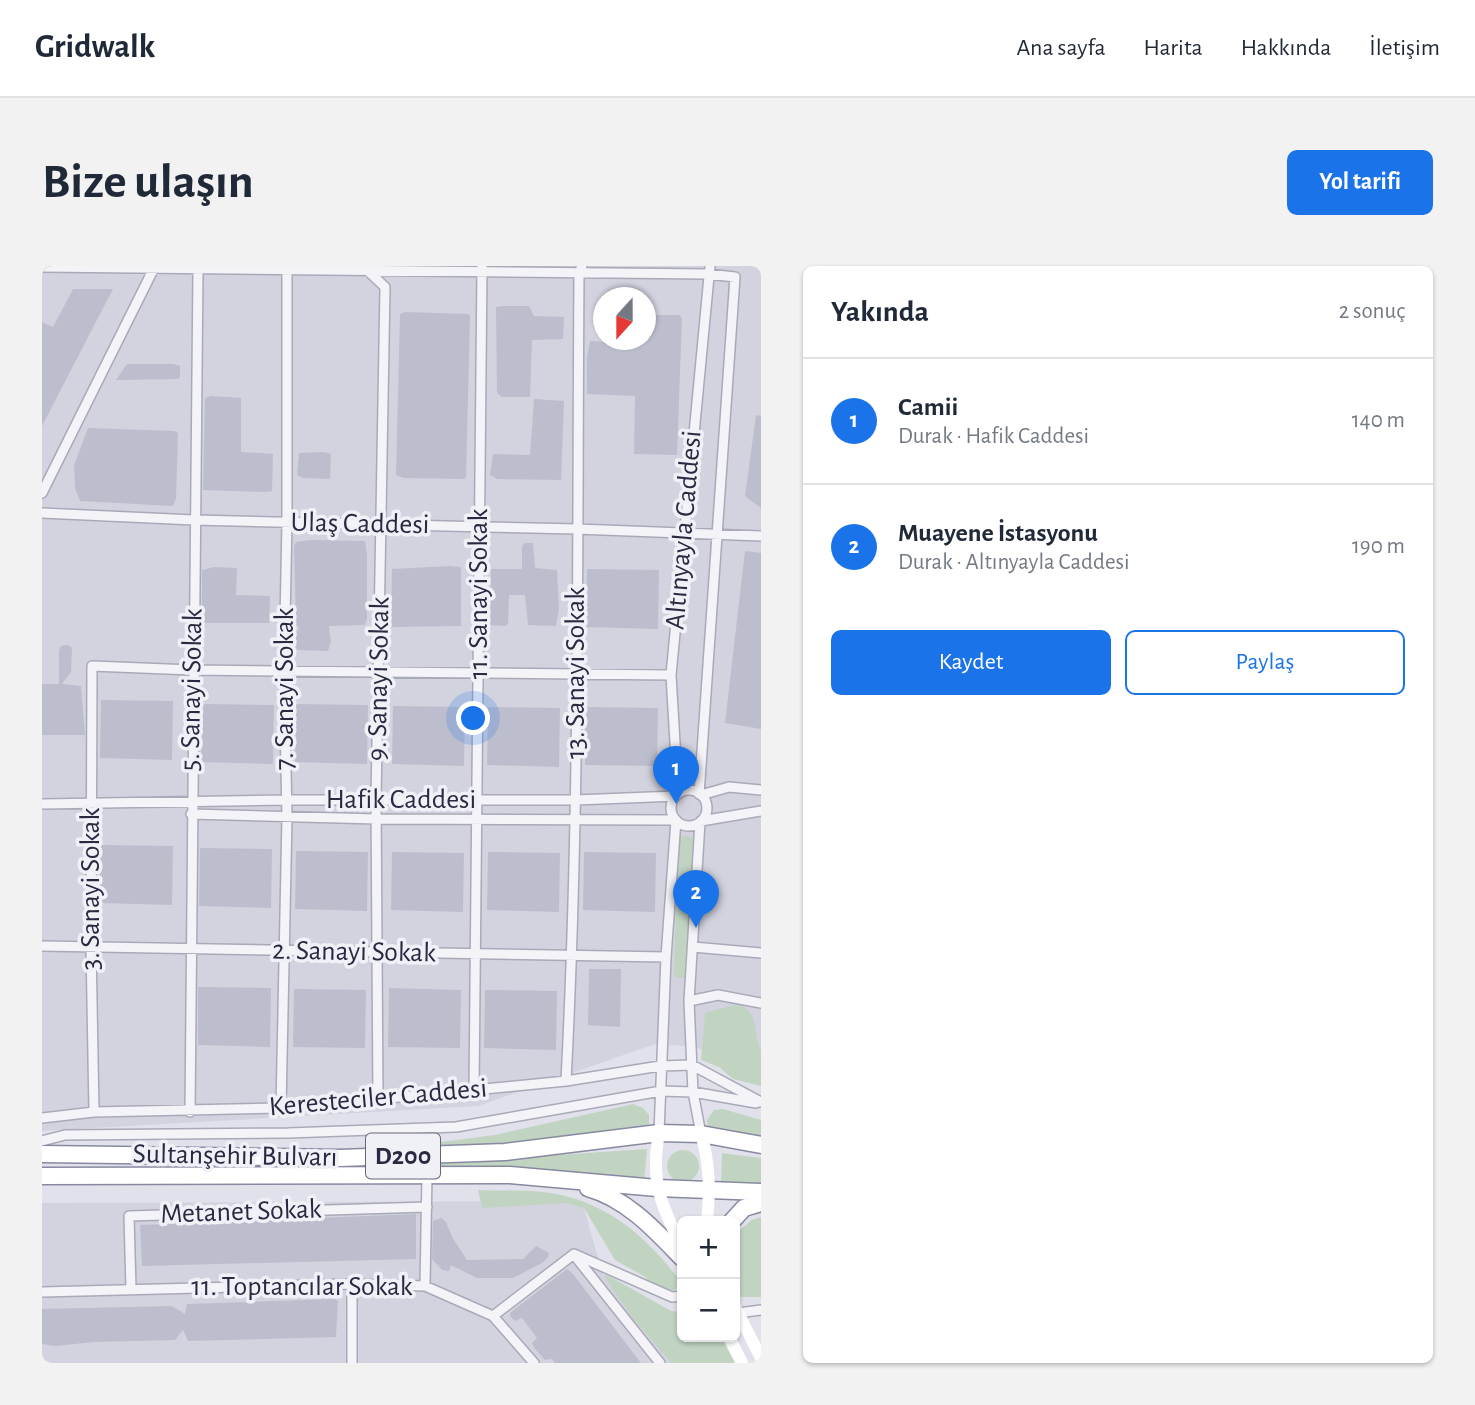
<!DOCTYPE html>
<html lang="tr">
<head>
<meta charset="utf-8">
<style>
	body { margin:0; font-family:"Alegreya Sans",sans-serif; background:#f2f2f3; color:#1f2937 }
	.controls { position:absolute; right:21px; bottom:21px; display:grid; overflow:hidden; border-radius:10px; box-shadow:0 2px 5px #0004 }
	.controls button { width:63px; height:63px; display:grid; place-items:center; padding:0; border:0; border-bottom:2px solid #e0e1e3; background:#fff; color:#1f2937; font:35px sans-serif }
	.compass { position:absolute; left:551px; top:21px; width:63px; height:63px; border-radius:50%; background:#fff; box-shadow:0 2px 5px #0004; rotate:201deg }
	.you { position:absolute; left:432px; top:453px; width:24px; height:24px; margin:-18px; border:5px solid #fff; border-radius:50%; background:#1a73e8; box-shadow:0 0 0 10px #1a73e833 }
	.badge { display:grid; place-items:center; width:46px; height:46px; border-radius:50%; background:#1a73e8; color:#fff; font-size:23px; font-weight:700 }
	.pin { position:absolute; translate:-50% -58px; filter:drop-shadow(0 2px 4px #0008) }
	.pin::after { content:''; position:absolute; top:37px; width:24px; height:21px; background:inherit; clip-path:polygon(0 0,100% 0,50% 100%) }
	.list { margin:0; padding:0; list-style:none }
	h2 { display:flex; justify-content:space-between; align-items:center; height:91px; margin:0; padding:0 28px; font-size:30px }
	h2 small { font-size:23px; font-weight:400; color:#747a83 }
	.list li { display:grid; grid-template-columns:46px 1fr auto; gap:21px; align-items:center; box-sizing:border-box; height:126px; padding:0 28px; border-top:2px solid #e0e1e3 }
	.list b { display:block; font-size:26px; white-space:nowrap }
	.list p { margin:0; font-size:23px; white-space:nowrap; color:#747a83 }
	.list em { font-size:23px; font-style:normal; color:#747a83 }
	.actions { display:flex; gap:14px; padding:21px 28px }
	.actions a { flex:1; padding:16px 0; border:2px solid #1a73e8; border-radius:10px; text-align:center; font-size:24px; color:#1a73e8 }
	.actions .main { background:#1a73e8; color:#fff }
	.map { position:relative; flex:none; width:719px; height:1097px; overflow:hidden; border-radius:10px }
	header { display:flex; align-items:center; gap:42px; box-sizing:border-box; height:98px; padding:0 35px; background:#fff; border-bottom:2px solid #e0e1e3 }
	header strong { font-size:33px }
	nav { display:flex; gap:38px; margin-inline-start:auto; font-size:24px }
	.intro { display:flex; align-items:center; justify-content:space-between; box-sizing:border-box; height:168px; padding:0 42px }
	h1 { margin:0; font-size:49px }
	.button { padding:18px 32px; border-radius:10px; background:#1a73e8; color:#fff; font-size:24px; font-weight:700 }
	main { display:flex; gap:42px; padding:0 42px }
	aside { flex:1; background:#fff; border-radius:10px; box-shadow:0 2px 5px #0004 }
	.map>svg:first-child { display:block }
	.built { fill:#d2d3df; fill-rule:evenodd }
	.green { fill:#c1d4c2 }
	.building { fill:#bdbecd }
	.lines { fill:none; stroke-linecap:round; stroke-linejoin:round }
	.street-casing { stroke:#a9aab8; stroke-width:12 }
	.highway-casing { stroke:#8789a1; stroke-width:19 }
	.street { stroke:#f3f3f8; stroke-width:9 }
	.secondary { stroke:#fff; stroke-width:12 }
	.highway { stroke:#fff; stroke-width:16 }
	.labels { text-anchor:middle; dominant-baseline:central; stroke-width:7; stroke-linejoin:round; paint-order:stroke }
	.shield { fill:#f0f1f7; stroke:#646678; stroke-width:2 }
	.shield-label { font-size:26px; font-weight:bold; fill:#282a42 }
	.street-label { font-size:28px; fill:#282a42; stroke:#f0f1f7 }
</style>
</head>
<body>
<header>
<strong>Gridwalk</strong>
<nav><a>Ana sayfa</a><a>Harita</a><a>Hakkında</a><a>İletişim</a></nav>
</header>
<div class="intro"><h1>Bize ulaşın</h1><a class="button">Yol tarifi</a></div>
<main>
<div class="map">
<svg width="719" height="1097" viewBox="0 0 719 1097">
	<rect width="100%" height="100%" fill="#e0e1ea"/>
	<!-- built -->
	<path class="built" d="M0 0H719V810L654 781 613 778 436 840 0 865ZM562 32H604V74H562Z
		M540 935 561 1009 633 1097H0V937Z"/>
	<!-- green -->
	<path class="green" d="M641 570 656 572 643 712 632 711 636 573Z
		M700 739C719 754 710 766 719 785V820L691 813 677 801 659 794 663 747 688 740Z
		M591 838 601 842 607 849V861L489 877 342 886V879L399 876 453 869Z
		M681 843 719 854V876L666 863 665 854 672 844Z
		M605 883 602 917 269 906 267 900 363 899Z
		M625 900a16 16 0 1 1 32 0a16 16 0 1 1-32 0Z
		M680 887 719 892V921L679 919Z
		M436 924C457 925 479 924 501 926 563 933 604 970 640 1017 632 1031 617 1022 606 1018L605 1012 573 994 542 942 524 937 440 942Z
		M719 951V1031H699L694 1020 693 968 710 954Z
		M561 1009 567 1010 629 1045 640 1046V1071H679L693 1097H629L589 1050Z"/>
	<!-- building -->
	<path class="building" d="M31 23H71L0 160V56L11 61Z
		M461 40H487L492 50 522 51 521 73 490 74 488 131H460L455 127 454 41Z
		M363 46 426 48 428 50 424 211 422 213 362 212 354 209 358 48Z
		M604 49H637L640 52 635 189 592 188 593 130 545 128V92L548 75 592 77V74H604Z
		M85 98H131L138 100V111L136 113 74 114Z
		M169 130 199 132V186L231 188 230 225 224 226 161 224 163 132Z
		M492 133 522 135 519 214 455 213 448 209 451 188 488 189Z
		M714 149 719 150V242L703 230Z
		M46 162 132 165 136 167 134 232 131 240 38 235 33 222 32 199Z
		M281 186 289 188 288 213 261 212 255 209 257 187Z
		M269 274 323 275 325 289V352L323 359 287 360 289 376 286 385 255 384 254 381V367L257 362 254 358 252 280 254 276Z
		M483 277H491L493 302 515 304 517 343 514 360 486 359 483 329H467L466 358 463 360 448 359 449 303H480V280Z
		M703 285 719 287V463L683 457Z
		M408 300 419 301V360L351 361 349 359 350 303Z
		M172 301 195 302 194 329 228 330 227 357H160V304Z
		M545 303 617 304 616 363 544 361Z
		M26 379 30 382 29 406 20 418 39 420 43 469H0V418H17V384L19 380Z
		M59 434 131 435 130 494 58 492Z
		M160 438 232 439 231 498 159 496Z
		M254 438 326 439 325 498 253 496Z
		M351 440 423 441 422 500 350 498Z
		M446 441 518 442 517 501 445 499Z
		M543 441 616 442 615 500 543 499Z
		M58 579 131 580 130 639 58 637Z
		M158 582 230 583 229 642 157 640Z
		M254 585 326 586 325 645 253 643Z
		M350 586 422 587 421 646 349 644Z
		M446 586 518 587 517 646 445 644Z
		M542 586 614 587 613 646 541 644Z
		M547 703H579L578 761 546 759Z
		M156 721 229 722 228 781 156 779Z
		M347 722 419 724 418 782 346 781Z
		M252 723 324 724 323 782 251 781Z
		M443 724 515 725 514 784 442 782Z
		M374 948V993L100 1000 98 959Z
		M399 952 404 956 410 971 425 994 481 993 494 980 507 987 506 991 500 997 471 1012H435L409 999 407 1005 400 1004 390 993 391 955Z
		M525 1003 531 1008 599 1097H513L510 1093 503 1094 493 1083 490 1077 495 1072 480 1052 473 1055 468 1050 469 1046Z
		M292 1033 296 1035 294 1071 146 1075 141 1064 133 1074 52 1076 14 1080 0 1078V1043L130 1040 143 1048 145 1038Z"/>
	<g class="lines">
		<defs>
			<path id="street" d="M0 1 666 8 693 11 657 528
				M327 2 326 5 343 21 334 534 336 833
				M0 227 113 0
				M0 247 152 254 535 263 719 270
				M629 542a18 18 0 1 1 36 0a18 18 0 1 1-36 0Z
				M636 528 629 409 668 0
				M659 529 687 521 719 524
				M0 538 244 534H534L634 530
				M149 548 335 553 633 554
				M659 555 719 545
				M658 556 647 735 651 826 659 868
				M0 680 624 691
				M651 681 719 687
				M647 735 676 729 719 737
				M524 815C538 546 535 276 537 7L540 0
				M432 824 440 1
				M239 842 245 551 242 404 245 256V4
				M52 846 49 680 50 400 150 404 629 409
				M148 846 156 3
				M0 852 52 846 239 842 432 824 524 815 618 800 650 799 719 836
				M617 867 624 691 634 554
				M0 875 23 869 246 867 414 861 619 825 651 826 714 837
				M533 990 618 1097
				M383 1020 385 909
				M89 1023 87 950 385 941
				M0 1026 310 1018 383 1020 451 1050 492 1097
				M696 1047 719 1044
				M451 1050 532 988 630 1031 640 1030
				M310 1097V1018"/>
			<path id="highway" d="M0 888 298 892 463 886 617 867 659 868 719 879
				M0 910 468 909 615 922 719 926
				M546 922C585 933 613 964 640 992
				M690 955 702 942 719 937"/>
		</defs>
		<!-- street casing -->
		<use href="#street" class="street-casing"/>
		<!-- highway casing -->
		<use href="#highway" class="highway-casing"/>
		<!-- street -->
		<use href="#street" class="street"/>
		<!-- secondary -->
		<path class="secondary" d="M617 867C608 915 619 939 640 981
			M659 868C668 898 668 924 665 955
			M693 1041 719 1092
			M687 1071 700 1097"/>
		<!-- highway -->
		<use href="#highway" class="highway"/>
	</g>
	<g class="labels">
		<!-- shield labels -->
		<rect class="shield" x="324" y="867.5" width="74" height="45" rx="5"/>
		<g class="shield-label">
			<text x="361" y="890">D200</text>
		</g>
		<!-- street labels -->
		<g class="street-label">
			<text transform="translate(318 258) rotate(1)">Ulaş Caddesi</text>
			<text transform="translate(642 264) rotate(-85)">Altınyayla Caddesi</text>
			<text transform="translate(437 328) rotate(-90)">11. Sanayi Sokak</text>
			<text transform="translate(534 407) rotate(-90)">13. Sanayi Sokak</text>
			<text transform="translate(337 413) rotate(-89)">9. Sanayi Sokak</text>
			<text transform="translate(243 423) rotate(-90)">7. Sanayi Sokak</text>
			<text transform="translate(150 424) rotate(-89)">5. Sanayi Sokak</text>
			<text x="359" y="534">Hafik Caddesi</text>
			<text transform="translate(49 623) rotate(-90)">3. Sanayi Sokak</text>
			<text transform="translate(312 686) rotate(1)">2. Sanayi Sokak</text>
			<text transform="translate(336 832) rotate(-5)">Keresteciler Caddesi</text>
			<text transform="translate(193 890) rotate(1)">Sultanşehir Bulvarı</text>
			<text transform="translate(199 946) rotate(-2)">Metanet Sokak</text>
			<text x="260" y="1021">11. Toptancılar Sokak</text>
		</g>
	</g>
</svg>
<div class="controls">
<button>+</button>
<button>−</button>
</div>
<svg class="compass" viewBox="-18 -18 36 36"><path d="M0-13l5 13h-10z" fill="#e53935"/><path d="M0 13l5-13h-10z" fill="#747a83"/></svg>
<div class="you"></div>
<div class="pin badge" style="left:634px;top:538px">1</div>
<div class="pin badge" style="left:654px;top:662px">2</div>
</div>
<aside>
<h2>Yakında<small>2 sonuç</small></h2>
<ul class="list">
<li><span class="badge">1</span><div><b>Camii</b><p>Durak · Hafik Caddesi</p></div><em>140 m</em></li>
<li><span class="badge">2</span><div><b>Muayene İstasyonu</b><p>Durak · Altınyayla Caddesi</p></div><em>190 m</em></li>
</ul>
<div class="actions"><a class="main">Kaydet</a><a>Paylaş</a></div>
</aside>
</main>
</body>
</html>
